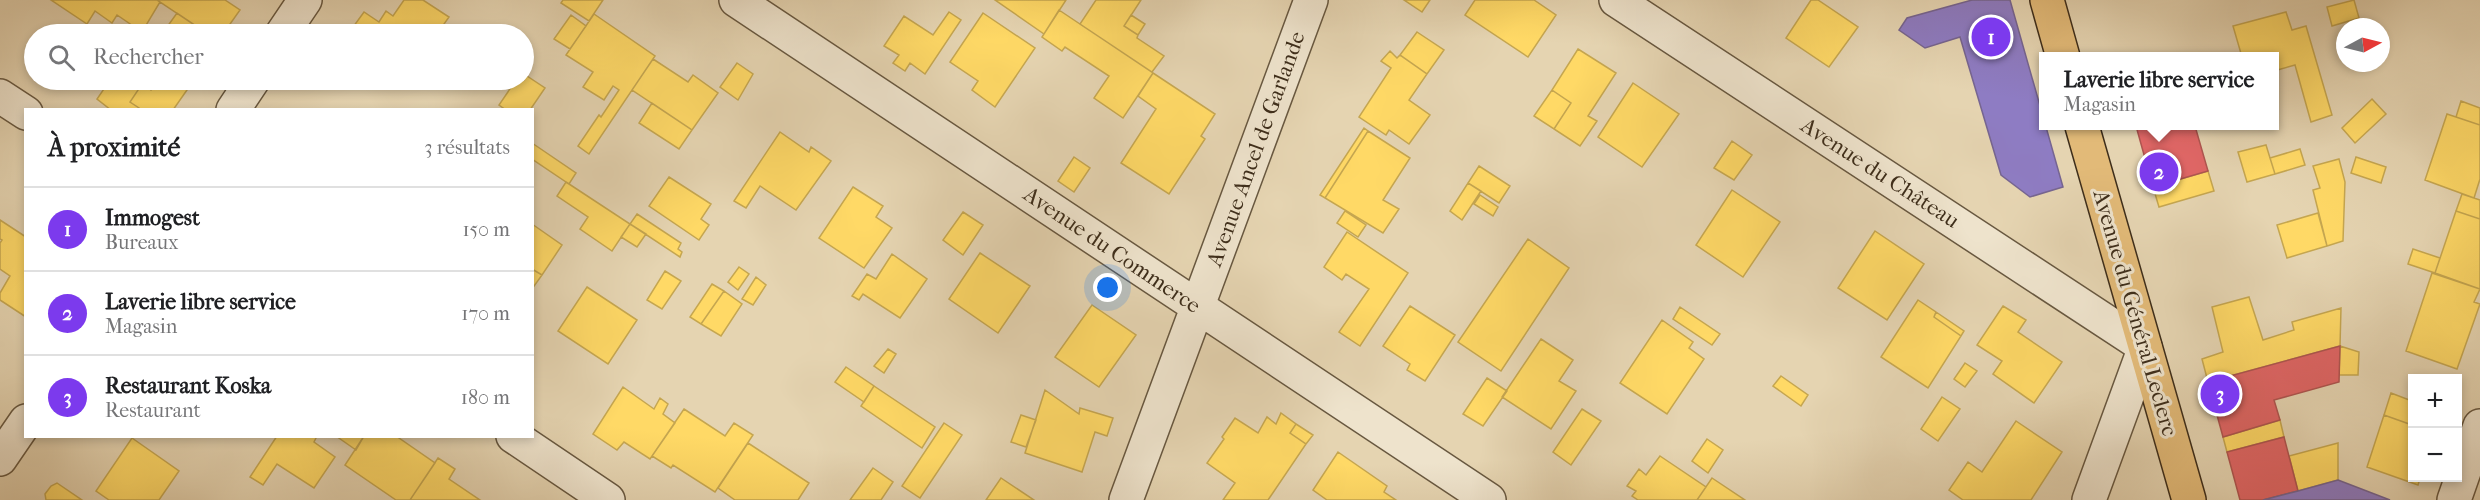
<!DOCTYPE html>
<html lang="fr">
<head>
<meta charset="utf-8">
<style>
	body { margin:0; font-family:"IM FELL French Canon",serif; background:#f6f6f6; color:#202124 }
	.controls { position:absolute; right:18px; bottom:18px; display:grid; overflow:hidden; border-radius:0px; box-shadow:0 3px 9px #0003 }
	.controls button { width:54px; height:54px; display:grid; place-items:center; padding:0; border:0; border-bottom:2px solid #e0e0e0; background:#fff; color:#202124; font:30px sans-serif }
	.compass { position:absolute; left:2336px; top:18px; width:54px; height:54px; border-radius:50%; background:#fff; box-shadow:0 3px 9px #0003; rotate:83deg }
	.you { position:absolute; left:1108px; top:288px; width:21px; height:21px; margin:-15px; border:4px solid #fff; border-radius:50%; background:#1a73e8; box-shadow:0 0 0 9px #1a73e833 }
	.badge { display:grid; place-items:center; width:39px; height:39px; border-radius:50%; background:#7c3aed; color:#fff; font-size:20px; font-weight:700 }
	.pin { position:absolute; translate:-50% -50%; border:3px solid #fff; box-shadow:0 2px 6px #0006 }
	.popup { position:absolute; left:2039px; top:52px; width:240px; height:78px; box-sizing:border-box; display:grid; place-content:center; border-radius:0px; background:#fff; filter:drop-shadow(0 2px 4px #0005); font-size:20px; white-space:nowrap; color:#757577 }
	.popup b { font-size:22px; color:#202124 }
	.popup::after { content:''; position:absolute; left:50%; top:100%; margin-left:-12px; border:12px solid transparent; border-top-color:#fff }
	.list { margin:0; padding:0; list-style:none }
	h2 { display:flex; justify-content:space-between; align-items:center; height:78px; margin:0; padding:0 24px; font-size:26px }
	h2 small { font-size:20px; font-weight:400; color:#757577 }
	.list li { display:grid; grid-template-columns:39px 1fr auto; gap:18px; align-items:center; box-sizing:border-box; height:84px; padding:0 24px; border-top:2px solid #e0e0e0 }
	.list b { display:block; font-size:22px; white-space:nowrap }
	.list p { margin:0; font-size:20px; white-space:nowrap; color:#757577 }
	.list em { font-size:20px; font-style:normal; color:#757577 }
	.icon { flex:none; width:33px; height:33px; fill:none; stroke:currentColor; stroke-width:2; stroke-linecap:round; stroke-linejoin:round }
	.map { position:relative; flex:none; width:2480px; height:500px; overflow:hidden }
	.search { position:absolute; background:#fff; box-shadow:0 3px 9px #0003; left:24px; top:24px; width:510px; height:66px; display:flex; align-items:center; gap:15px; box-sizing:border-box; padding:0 21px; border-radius:33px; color:#757577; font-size:22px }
	.panel { position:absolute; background:#fff; box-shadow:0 3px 9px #0003; left:24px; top:108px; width:510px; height:330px; border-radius:0px }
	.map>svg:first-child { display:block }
	.homes { fill:#ffd966; stroke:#c5a650; stroke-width:1.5 }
	.shops { fill:#e06666; stroke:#af5550; stroke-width:1.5 }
	.offices { fill:#8e7cc3; stroke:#766591; stroke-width:1.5 }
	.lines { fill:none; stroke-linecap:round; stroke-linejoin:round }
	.minor-casing { stroke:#685840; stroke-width:36 }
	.major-casing { stroke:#3e2e1b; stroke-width:36 }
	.minor { stroke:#eee3cc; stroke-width:33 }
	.major { stroke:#e2ba78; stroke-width:33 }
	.labels { text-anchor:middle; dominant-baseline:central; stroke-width:6; stroke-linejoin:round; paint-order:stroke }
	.street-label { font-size:22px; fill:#3e2e1b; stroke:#eee3cc }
</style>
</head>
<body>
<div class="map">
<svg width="2480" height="500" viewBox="0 0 2480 500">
	<rect width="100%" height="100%" fill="#e5d4b1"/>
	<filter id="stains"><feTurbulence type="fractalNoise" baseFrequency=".00333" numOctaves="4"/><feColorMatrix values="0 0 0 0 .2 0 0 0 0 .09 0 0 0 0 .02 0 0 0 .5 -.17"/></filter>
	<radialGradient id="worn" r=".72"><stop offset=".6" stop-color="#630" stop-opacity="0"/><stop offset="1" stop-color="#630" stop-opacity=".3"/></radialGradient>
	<!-- homes -->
	<path class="homes" d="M51 0H157L160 2 142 32 117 15 112 23 95 11 87 24Z
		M157 0H225L240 10 223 34H208Z
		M404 0H423L449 17 437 34H348L364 12 379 22 386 11 393 16Z
		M563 0H603L589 21 561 3Z
		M995 0H1066L1044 34Z
		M1096 0H1141L1124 26 1138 35 1137 38 1164 56 1152 72 1080 24Z
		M1404 0H1430L1422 12Z
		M1475 0H1534L1556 15 1528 57 1465 15Z
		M1811 0H1818L1858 27 1829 67 1786 38Z
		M2354 0 2359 18 2332 26 2327 7Z
		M1059 10 1153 73 1123 118 1094 98 1109 76 1065 47 1062 51 1042 37Z
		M949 12 961 20 925 74 910 63 905 71 893 63 899 55 884 46 904 16 933 35Z
		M2286 12 2292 30 2306 26 2332 115 2311 122 2295 65 2274 71V57H2242L2233 26Z
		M177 13 208 34H162Z
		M983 13 1035 48 995 107 972 90 978 81 950 62Z
		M594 14 655 56 589 154 578 146 599 115 601 117 619 90 613 86 604 100 583 87 593 72 566 55Z
		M571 15 586 26 570 49 554 39Z
		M1131 15 1145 24 1138 35 1124 26Z
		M1417 32 1444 50 1427 74 1400 55Z
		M1578 49 1616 73 1588 116 1597 121 1580 146 1554 129 1571 103 1552 90Z
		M1390 51 1397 58 1400 55 1427 74 1409 100 1430 115 1409 144 1389 130 1386 135 1359 117 1391 68 1381 61Z
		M653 59 688 82 693 75 718 93 692 130 632 90Z
		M737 63 753 74 738 100 720 87Z
		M1153 73 1215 114 1201 136 1205 139 1169 194 1121 163 1156 109 1138 96Z
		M524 74 545 88 530 110H506L499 105 516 80H524Z
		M110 80H158L151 90 142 84 130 102 139 108 138 110H111L97 99Z
		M158 80H194L173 110H138L139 108 130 102 142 84 151 90Z
		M1633 83 1679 114 1642 167 1598 137Z
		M1552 90 1571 103 1554 129 1534 116Z
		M2372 99 2386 114 2355 143 2342 128Z
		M2461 101 2480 108V125L2456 117Z
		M652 103 692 130 679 149 639 123Z
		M2447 114 2480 125V179L2474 198 2425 180Z
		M1364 128 1368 131 1325 198 1320 195Z
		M1368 131 1410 158 1383 200 1399 209 1383 233 1325 198Z
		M780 132 809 152 811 147 831 161 796 210 760 186 746 208 734 201Z
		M1732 141 1752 155 1734 180 1714 168Z
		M532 143 576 173 569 184 532 159Z
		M2266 145 2275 174 2247 182 2238 152Z
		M2300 149 2305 165 2275 174 2270 158Z
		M1074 157 1090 168 1074 192 1058 181Z
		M2356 157 2386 167 2381 183 2351 173Z
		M2339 159 2345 182 2343 241 2327 246 2313 190 2320 188 2313 166Z
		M1479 166 1510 186 1499 203 1468 183Z
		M2208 171 2214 191 2159 207 2153 187Z
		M669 177 711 204 701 219 709 225 699 240 649 206Z
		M566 182 630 224 612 251 580 229 588 217 557 196Z
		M1468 183 1481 191 1462 220 1450 211Z
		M853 187 883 206 876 217 892 228 864 268 819 238Z
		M1732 190 1780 222 1743 277 1696 245Z
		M2462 194 2480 200V219L2456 211Z
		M1480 195 1498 207 1493 216 1474 204Z
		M1345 211 1366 225 1358 237 1337 223Z
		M2456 211 2480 219V289L2435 273Z
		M963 212 983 225 963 255 943 240Z
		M2318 213 2327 246 2287 258 2277 225Z
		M637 214 681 243 678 249 682 252 680 257 630 224Z
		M0 220 26 237V317L0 300V293L10 276 0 269V243L2 240 0 239Z
		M532 224 562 245 542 275 532 269Z
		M630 224 646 234 637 247 621 237Z
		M1875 231 1924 264 1887 320 1838 288Z
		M1347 232 1408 273 1360 346 1339 332 1369 289 1346 274 1342 280 1324 267Z
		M1528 239 1569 268 1501 371 1458 342Z
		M2413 249 2440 258 2435 273 2408 264Z
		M980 253 1030 286 998 333 949 299Z
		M892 254 927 279 900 318 863 294 859 300 852 296 867 274 876 279Z
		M739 267 749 274 738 290 728 282Z
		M532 269 542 275 532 289Z
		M665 271 681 281 662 309 647 300Z
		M2432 273 2480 289 2474 302 2480 304 2457 369 2406 351Z
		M756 277 766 285 753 305 742 299Z
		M712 284 724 291 701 324 690 317Z
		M587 287 637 320 608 364 558 331Z
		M724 291 742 304 721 336 701 324Z
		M2249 297 2263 340 2294 330 2292 322 2341 308 2340 346 2208 382 2202 359 2223 352 2212 307Z
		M1918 300 1936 312 1934 317 1961 336 1928 388 1881 357Z
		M1092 305 1136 335 1099 387 1055 357Z
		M1410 306 1455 335 1425 381 1407 370 1410 364 1383 346Z
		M2003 306 2026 320 2018 332 2062 362 2034 403 1993 374 2002 361 1977 345Z
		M1680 307 1720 334 1712 345 1673 319Z
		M1936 312 1964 331 1961 336 1934 317Z
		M1662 320 1693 342 1689 348 1704 359 1667 414 1620 383Z
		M1541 339 1573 360 1559 381 1576 391 1551 429 1502 397Z
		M2340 346 2359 352 2358 375H2339Z
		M888 349 896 354 884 373 874 366Z
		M1965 363 1977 371 1965 387 1954 379Z
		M846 367 874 386 864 402 835 382Z
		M1781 376 1808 395 1801 406 1773 386Z
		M1487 378 1507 391 1483 426 1463 414Z
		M874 386 935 427 922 448 861 406Z
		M623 387 654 409 660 398 668 404 663 414 675 423 650 459 624 442 617 450 593 434Z
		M1045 390 1079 414 1080 408 1113 418 1107 436 1095 432 1082 472 1025 453Z
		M2391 393 2412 401V425L2384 415Z
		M1942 397 1960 409 1938 441 1921 429Z
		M684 409 725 436 734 423 753 435 715 492 673 465 671 468 652 456Z
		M1582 409 1601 421 1571 465 1553 452Z
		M1281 413 1296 424 1290 433 1306 444 1268 500H1223L1235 483 1207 463 1224 439 1222 437 1235 418 1258 433 1267 417 1276 424Z
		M1021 415 1036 420 1026 447 1011 442Z
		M2384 415 2412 425V478H2420L2418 485 2367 467Z
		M2280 420 2284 437 2227 452 2223 437Z
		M2016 421 2062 452 2031 500H1963L1949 490 1968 462 1982 472Z
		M944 423 962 435 920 498 902 486Z
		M1296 424 1313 435 1306 444 1290 433Z
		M277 436H317L314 442 335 457 314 488 277 464 263 485 250 477Z
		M336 436H364L356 450Z
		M364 436H396L435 463 410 500H396L345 465Z
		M132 438 179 471 159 500H109L96 491Z
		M1707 439 1723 450 1708 473 1692 461Z
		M748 443 809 483 798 500H735L718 488Z
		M2338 443V480L2298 491 2289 456Z
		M1338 452 1387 486 1384 492 1396 500H1327L1313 490Z
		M1660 456 1706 487 1697 500H1638L1632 496 1636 491 1627 486 1639 469 1646 475Z
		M438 458 455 469 449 479 480 500H410Z
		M873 468 893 482 881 500H850Z
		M1001 478 1034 500H986Z
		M1712 478 1745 500H1697Z
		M57 483 82 500H46L45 494 51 486Z"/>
	<!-- shops -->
	<path class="shops" d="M2136 126H2195L2208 171 2153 187Z
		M2340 346 2339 382 2274 400 2280 420 2223 437 2208 382Z
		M2284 437 2298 491 2263 500H2240L2227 452Z"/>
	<!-- offices -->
	<path class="offices" d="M1972 0H2010L2063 187 2030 197 2001 175 1960 37 1925 48 1899 30 1907 18Z
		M2338 480 2390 500H2263L2298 491Z"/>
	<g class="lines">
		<defs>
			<path id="minor" d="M736 0 1489 500
				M1616 0 2145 347 2089 500
				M282 34 305 0
				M0 96 26 113
				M233 110 253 80
				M513 436 608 500
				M0 459 26 421
				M1126 500 1311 0
				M2454 500 2480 426"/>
			<path id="major" d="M2047 0 2063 57
				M2082 126 2189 500"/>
		</defs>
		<!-- minor casing -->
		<use href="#minor" class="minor-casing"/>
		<!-- major casing -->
		<use href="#major" class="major-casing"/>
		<!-- minor -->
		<use href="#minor" class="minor"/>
		<!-- major -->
		<use href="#major" class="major"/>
	</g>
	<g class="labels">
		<!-- street labels -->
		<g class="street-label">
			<text transform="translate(1256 149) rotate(-70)">Avenue Ancel de Garlande</text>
			<text transform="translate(1880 173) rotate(33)">Avenue du Château</text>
			<text transform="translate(1112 250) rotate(34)">Avenue du Commerce</text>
			<text transform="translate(2135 313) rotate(74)">Avenue du Général Leclerc</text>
		</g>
	</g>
	<rect width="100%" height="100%" filter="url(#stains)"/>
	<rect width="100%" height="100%" fill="url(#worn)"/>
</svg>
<div class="controls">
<button>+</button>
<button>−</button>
</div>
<svg class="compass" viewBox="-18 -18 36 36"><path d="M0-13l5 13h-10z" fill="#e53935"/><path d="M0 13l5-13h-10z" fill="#757577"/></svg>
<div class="you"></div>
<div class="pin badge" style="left:1991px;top:37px">1</div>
<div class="pin badge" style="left:2159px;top:172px">2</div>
<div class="popup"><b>Laverie libre service</b>Magasin</div>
<div class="pin badge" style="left:2220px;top:394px">3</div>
<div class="search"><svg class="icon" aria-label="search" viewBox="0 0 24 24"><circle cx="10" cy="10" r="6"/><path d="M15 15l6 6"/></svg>Rechercher</div>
<section class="panel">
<h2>À proximité<small>3 résultats</small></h2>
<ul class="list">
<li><span class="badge">1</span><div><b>Immogest</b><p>Bureaux</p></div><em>150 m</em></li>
<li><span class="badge">2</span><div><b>Laverie libre service</b><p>Magasin</p></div><em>170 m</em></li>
<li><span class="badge">3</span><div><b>Restaurant Koska</b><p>Restaurant</p></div><em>180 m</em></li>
</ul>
</section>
</div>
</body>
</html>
